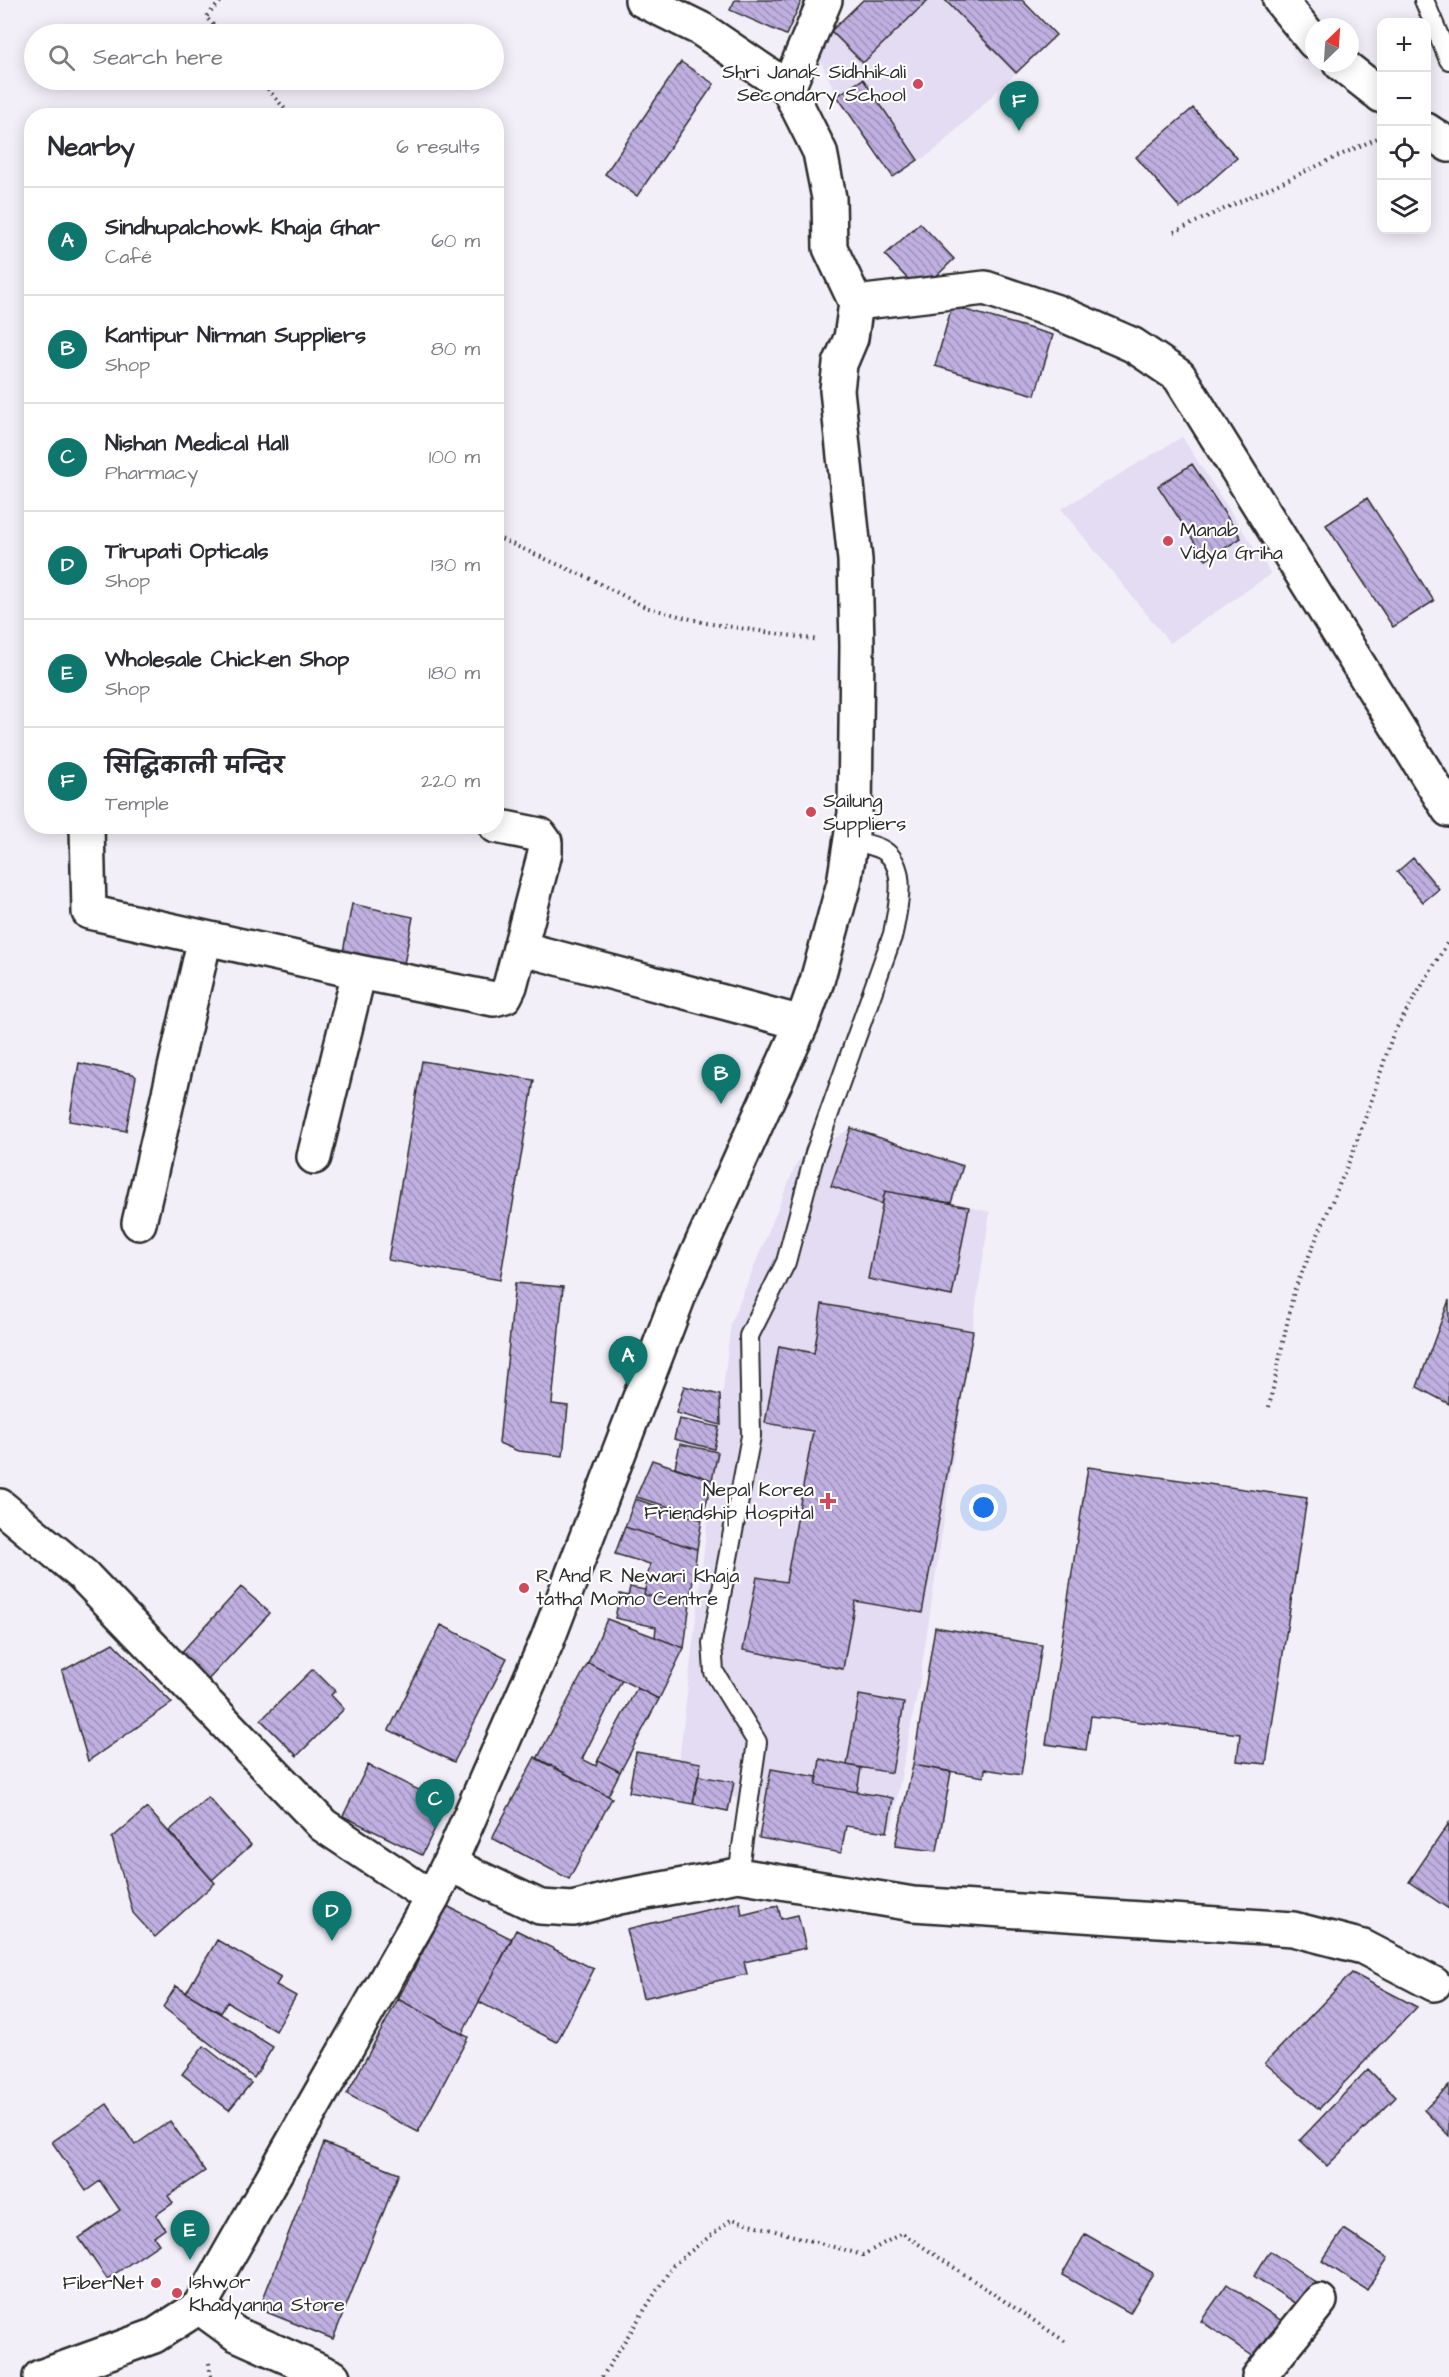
<!DOCTYPE html>
<html lang="en">
<head>
<meta charset="utf-8">
<style>
	body { margin:0; font-family:"Architects Daughter","Playpen Sans Deva",sans-serif; background:#f2f2f3; color:#2b2b33 }
	.controls { position:absolute; right:18px; top:18px; display:grid; overflow:hidden; border-radius:12px; box-shadow:0 3px 15px #0003 }
	.controls button { width:54px; height:54px; display:grid; place-items:center; padding:0; border:0; border-bottom:2px solid #e1e1e2; background:#fff; color:#2b2b33; font:30px sans-serif }
	.compass { position:absolute; left:1305px; top:18px; width:54px; height:54px; border-radius:50%; background:#fff; box-shadow:0 3px 15px #0003; rotate:25deg }
	.you { position:absolute; left:984px; top:1508px; width:21px; height:21px; margin:-15px; border:4px solid #fff; border-radius:50%; background:#1a73e8; box-shadow:0 0 0 9px #1a73e833 }
	.badge { display:grid; place-items:center; width:39px; height:39px; border-radius:50%; background:#0f766e; color:#fff; font-size:20px; font-weight:700 }
	.pin { position:absolute; translate:-50% -50px; filter:drop-shadow(0 2px 3px #0008) }
	.pin::after { content:''; position:absolute; top:32px; width:21px; height:18px; background:inherit; clip-path:polygon(0 0,100% 0,50% 100%) }
	.list { margin:0; padding:0; list-style:none }
	h2 { display:flex; justify-content:space-between; align-items:center; height:78px; margin:0; padding:0 24px; font-size:26px }
	h2 small { font-size:20px; font-weight:400; color:#7c7c81 }
	.list li { display:grid; grid-template-columns:39px 1fr auto; gap:18px; align-items:center; box-sizing:border-box; height:108px; padding:0 24px; border-top:2px solid #e1e1e2 }
	.list b { display:block; font-size:22px; white-space:nowrap }
	.list p { margin:0; font-size:20px; white-space:nowrap; color:#7c7c81 }
	.list em { font-size:20px; font-style:normal; color:#7c7c81 }
	.icon { flex:none; width:33px; height:33px; fill:none; stroke:currentColor; stroke-width:2; stroke-linecap:round; stroke-linejoin:round }
	.map { position:relative; flex:none; width:1449px; height:2377px; overflow:hidden }
	.search { position:absolute; background:#fff; box-shadow:0 3px 15px #0003; left:24px; top:24px; width:480px; height:66px; display:flex; align-items:center; gap:15px; box-sizing:border-box; padding:0 21px; border-radius:33px; color:#7c7c81; font-size:22px }
	.panel { position:absolute; background:#fff; box-shadow:0 3px 15px #0003; left:24px; top:108px; width:480px; height:726px; border-radius:24px }
	.map>svg:first-child { display:block }
	.built { fill:#e3dcf2 }
	.building { fill:url(#building-back-hatch); stroke:#2b2b2b; stroke-width:1.5 }
	.lines { fill:none; stroke-linecap:round; stroke-linejoin:round }
	.service-casing { stroke:#2b2b2b; stroke-width:22 }
	.minor-casing { stroke:#2b2b2b; stroke-width:38 }
	.secondary-casing { stroke:#2b2b2b; stroke-width:38 }
	.path { stroke:#2b2b2b; stroke-width:4; stroke-dasharray:1.5 4.5; stroke-linecap:butt }
	.service { stroke:#fff; stroke-width:18 }
	.minor { stroke:#fff; stroke-width:33 }
	.secondary { stroke:#fff; stroke-width:33 }
	.poi-dot { fill:#d1495b; stroke:#fff; stroke-width:2 }
	.labels { text-anchor:middle; dominant-baseline:central; stroke-width:4.5; stroke-linejoin:round; paint-order:stroke }
	.poi-label { font-size:20px; fill:#2b2b2b; stroke:#fff; text-anchor:start }
</style>
</head>
<body>
<div class="map">
<svg width="1449" height="2377" viewBox="0 0 1449 2377">
	<defs>
		<pattern id="building-back-hatch" width="6" height="6" patternUnits="userSpaceOnUse" patternTransform="scale(1.5)"><rect width="6" height="6" fill="#c0b0e1"/><path d="M-1 5l2 2M0 0l6 6M5-1l2 2" fill="none" stroke="#9c8fb7"/></pattern>
	</defs>
	<rect width="100%" height="100%" fill="#f2eff9"/>
	<filter id="ink" filterUnits="userSpaceOnUse"><feTurbulence type="fractalNoise" baseFrequency=".0167" numOctaves="2"/><feDisplacementMap in="SourceGraphic" scale="12" xChannelSelector="R" yChannelSelector="G"/><feConvolveMatrix kernelMatrix="1 2 1 2 8 2 1 2 1" color-interpolation-filters="sRGB"/></filter>
	<g filter="url(#ink)">
		<!-- built -->
		<path class="built" d="M863 0H1022L1056 35 934 151 893 177 837 96 817 53 831 31Z
			M1182 437 1271 574 1170 643 1061 509Z
			M851 1128 963 1166 951 1203 990 1212 920 1679 891 1828 676 1786 731 1323 797 1162Z"/>
		<!-- building -->
		<path class="building" d="M735 0H802L786 35 730 10Z
			M863 0H928L863 63 831 31Z
			M945 0H1022L1056 35 1016 73Z
			M681 62 714 84 637 196 605 174Z
			M863 79 918 160 893 177 837 96Z
			M1193 108 1237 158 1180 208 1136 157Z
			M920 223 954 259 920 292 885 255Z
			M952 306 1053 335 1035 395 935 366Z
			M1192 464 1241 538 1206 560 1158 486Z
			M1367 498 1434 601 1393 627 1326 525Z
			M1413 858 1439 889 1423 902 1397 872Z
			M352 904 413 917 404 964 343 952Z
			M422 1061 534 1080 500 1280 388 1260Z
			M79 1063 133 1074 136 1077 126 1131 69 1121Z
			M851 1128 963 1166 951 1203 885 1191 882 1204 831 1186Z
			M885 1191 969 1207 952 1296 868 1279Z
			M515 1283 563 1287 552 1404 568 1406 563 1456 518 1451 499 1443Z
			M1449 1300V1404L1417 1387Z
			M822 1304 973 1331 922 1613 855 1601 843 1669 743 1650 757 1577 786 1582 813 1431 765 1423 779 1346 814 1353Z
			M684 1386 720 1395 721 1425 676 1413Z
			M679 1419 719 1427 714 1449 674 1439Z
			M680 1444 718 1452 712 1480 675 1467Z
			M652 1460 712 1480 703 1517 636 1497Z
			M1088 1467 1307 1498 1266 1764 1237 1761 1240 1734 1091 1716 1086 1750 1046 1744Z
			M635 1499 702 1520 697 1549 625 1527Z
			M625 1527 697 1549 690 1603 644 1595 650 1564 615 1554Z
			M241 1587 270 1613 206 1682 178 1656Z
			M630 1587 645 1590 644 1595 690 1603 684 1648 655 1637 656 1627 615 1618 620 1594 628 1596Z
			M607 1619 684 1648 659 1699 588 1663Z
			M441 1625 507 1658 454 1762 389 1730Z
			M935 1627 1042 1645 1021 1775 985 1769 984 1777 913 1765Z
			M113 1643 172 1703 88 1761 62 1671Z
			M588 1663 622 1680 582 1759 596 1766 598 1760 620 1772 608 1796 537 1759Z
			M313 1669 335 1691 331 1695 344 1709 297 1756 261 1720Z
			M637 1688 659 1699 620 1772 598 1760Z
			M859 1695 904 1703 892 1773 847 1765Z
			M636 1752 701 1763 693 1804 629 1792Z
			M535 1757 612 1798 569 1879 492 1838Z
			M820 1759 861 1768 857 1792 816 1785Z
			M368 1765 447 1804 422 1855 343 1816Z
			M913 1765 951 1772 937 1851 895 1846Z
			M771 1769 818 1777 816 1785 893 1798 887 1832 846 1826 841 1853 759 1838Z
			M698 1776 734 1782 728 1811 693 1804Z
			M208 1797 251 1845 212 1880 169 1831Z
			M147 1808 215 1883 155 1937 133 1913 112 1838Z
			M1449 1823V1909L1409 1882Z
			M740 1902 742 1915 778 1906 781 1919 798 1915 806 1948 744 1962 747 1974 643 1998 627 1929Z
			M447 1906 512 1939 462 2034 398 1999Z
			M516 1930 594 1969 557 2042 479 2002Z
			M217 1940 281 1977 276 1985 296 1996 276 2031 227 2002 221 2013 186 1993Z
			M1352 1973 1417 2007 1319 2109 1265 2063Z
			M176 1986 273 2047 254 2078 163 2007Z
			M398 1999 468 2037 418 2132 347 2094Z
			M204 2046 251 2083 229 2110 182 2074Z
			M1368 2069 1396 2097 1327 2166 1300 2140Z
			M1449 2086V2136L1424 2110Z
			M107 2104 135 2145 170 2121 205 2171 168 2196 173 2203 156 2215 165 2229 154 2237 159 2244 107 2279 79 2238 120 2210 100 2181 86 2191 52 2142Z
			M324 2143 399 2173 333 2339 259 2309Z
			M1344 2229 1388 2258 1367 2290 1322 2261Z
			M1085 2234 1153 2273 1130 2313 1062 2275Z
			M1270 2251 1324 2288 1308 2312 1254 2276Z
			M1227 2284 1289 2326 1263 2363 1201 2321Z"/>
		<g class="lines">
			<defs>
				<path id="service" d="M1424 0 1449 60
					M738 1875 757 1742 714 1672 712 1643 751 1436 749 1336 786 1262 815 1153 893 934C897 909 910 867 883 850 874 845 861 843 851 840"/>
				<path id="minor" d="M642 0 701 29 788 88
					M1280 0 1314 42
					M1340 63 1382 96
					M1426 130 1449 145
					M856 303 985 288 1057 312 1133 345 1179 376 1449 810
					M87 826 89 912 359 972 494 999 505 996 510 986 520 948
					M496 826 540 835 545 842V853L520 948 802 1023
					M314 1157 359 972
					M139 1223 205 938
					M0 1506 83 1575 323 1825 432 1898
					M449 1864 540 1907 573 1909 619 1897 738 1875 913 1904 1293 1929 1363 1947 1434 1984
					M199 2307 236 2334 333 2377
					M1259 2377 1320 2301"/>
				<path id="secondary" d="M40 2377 154 2336 199 2307 432 1898 449 1864 547 1641 681 1290 802 1023 817 981 844 883 855 813 857 646 855 560 837 390 840 364 851 338 856 303 830 248 829 198 820 152 788 88 825 0"/>
			</defs>
			<!-- service casing -->
			<use href="#service" class="service-casing"/>
			<!-- minor casing -->
			<use href="#minor" class="minor-casing"/>
			<!-- secondary casing -->
			<use href="#secondary" class="secondary-casing"/>
			<!-- path -->
			<path class="path" d="M221 34 206 17 222 0
				M260 80 291 116
				M1174 232 1382 136
				M496 537 593 580 645 607 706 623 819 640
				M1269 1407 1294 1291 1351 1157 1371 1102 1393 1034 1449 940
				M209 2363 211 2377
				M602 2377 673 2265 732 2219 863 2255 902 2233 1066 2342"/>
			<!-- service -->
			<use href="#service" class="service"/>
			<!-- minor -->
			<use href="#minor" class="minor"/>
			<!-- secondary -->
			<use href="#secondary" class="secondary"/>
		</g>
	</g>
	<!-- markers -->
	<g class="poi-dot">
		<circle cx="918" cy="84" r="6"/>
		<circle cx="1168" cy="541" r="6"/>
		<circle cx="811" cy="812" r="6"/>
		<path d="M825 1492h6v6h6v6h-6v6h-6v-6h-6v-6h6z"/>
		<circle cx="524" cy="1588" r="6"/>
		<circle cx="156" cy="2283" r="6"/>
		<circle cx="177" cy="2293" r="6"/>
	</g>
	<g class="labels">
		<!-- poi labels -->
		<g class="poi-label">
			<text x="906" y="72" text-anchor="end">Shri Janak Sidhhikali<tspan x="906" dy="23">Secondary School</tspan></text>
			<text x="1180" y="530">Manab<tspan x="1180" dy="23">Vidya Griha</tspan></text>
			<text x="823" y="801">Sailung<tspan x="823" dy="23">Suppliers</tspan></text>
			<text x="814" y="1490" text-anchor="end">Nepal Korea<tspan x="814" dy="23">Friendship Hospital</tspan></text>
			<text x="536" y="1576">R And R Newari Khaja<tspan x="536" dy="23">tatha Momo Centre</tspan></text>
			<text x="189" y="2282">Ishwor<tspan x="189" dy="23">Khadyanna Store</tspan></text>
			<text x="144" y="2283" text-anchor="end">FiberNet</text>
		</g>
	</g>
</svg>
<div class="controls">
<button>+</button>
<button>−</button>
<button><svg class="icon" aria-label="locate" viewBox="0 0 24 24"><circle cx="12" cy="12" r="6"/><path d="M12 2v4M12 18v4M2 12h4M18 12h4"/></svg></button>
<button><svg class="icon" aria-label="layers" viewBox="0 0 24 24"><path d="M12 4l9 5-9 5-9-5zM3 14l9 5 9-5"/></svg></button>
</div>
<svg class="compass" viewBox="-18 -18 36 36"><path d="M0-13l5 13h-10z" fill="#e53935"/><path d="M0 13l5-13h-10z" fill="#7c7c81"/></svg>
<div class="you"></div>
<div class="pin badge" style="left:628px;top:1386px">A</div>
<div class="pin badge" style="left:721px;top:1104px">B</div>
<div class="pin badge" style="left:435px;top:1829px">C</div>
<div class="pin badge" style="left:332px;top:1941px">D</div>
<div class="pin badge" style="left:190px;top:2260px">E</div>
<div class="pin badge" style="left:1019px;top:131px">F</div>
<div class="search"><svg class="icon" aria-label="search" viewBox="0 0 24 24"><circle cx="10" cy="10" r="6"/><path d="M15 15l6 6"/></svg>Search here</div>
<section class="panel">
<h2>Nearby<small>6 results</small></h2>
<ul class="list">
<li><span class="badge">A</span><div><b>Sindhupalchowk Khaja Ghar</b><p>Café</p></div><em>60 m</em></li>
<li><span class="badge">B</span><div><b>Kantipur Nirman Suppliers</b><p>Shop</p></div><em>80 m</em></li>
<li><span class="badge">C</span><div><b>Nishan Medical Hall</b><p>Pharmacy</p></div><em>100 m</em></li>
<li><span class="badge">D</span><div><b>Tirupati Opticals</b><p>Shop</p></div><em>130 m</em></li>
<li><span class="badge">E</span><div><b>Wholesale Chicken Shop</b><p>Shop</p></div><em>180 m</em></li>
<li><span class="badge">F</span><div><b>सिद्धिकाली मन्दिर</b><p>Temple</p></div><em>220 m</em></li>
</ul>
</section>
</div>
</body>
</html>
